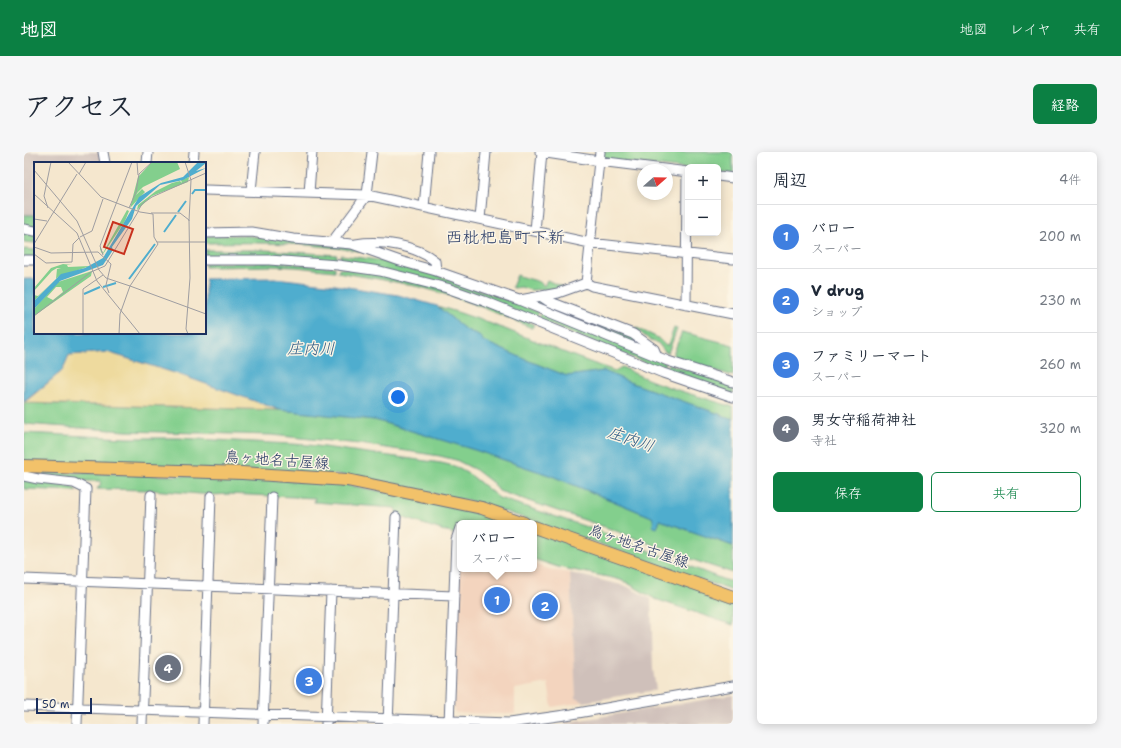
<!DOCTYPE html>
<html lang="ja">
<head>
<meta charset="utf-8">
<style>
	body { margin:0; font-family:"Shantell Sans","Klee One",sans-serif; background:#f6f6f7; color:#1f2937 }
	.controls { position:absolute; right:12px; top:12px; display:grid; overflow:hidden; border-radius:6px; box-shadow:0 2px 10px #0003 }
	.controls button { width:36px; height:36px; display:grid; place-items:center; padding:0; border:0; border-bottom:1px solid #e0e1e3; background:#fff; color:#1f2937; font:20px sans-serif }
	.compass { position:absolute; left:613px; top:12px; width:36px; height:36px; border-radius:50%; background:#fff; box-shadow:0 2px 10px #0003; rotate:70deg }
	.scale { position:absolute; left:12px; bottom:10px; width:56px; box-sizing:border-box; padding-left:4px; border:2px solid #1b2f5e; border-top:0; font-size:11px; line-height:14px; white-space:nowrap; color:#1b2f5e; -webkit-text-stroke:3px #fcf5e5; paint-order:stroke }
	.you { position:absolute; left:374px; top:245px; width:14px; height:14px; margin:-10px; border:3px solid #fff; border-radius:50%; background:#1a73e8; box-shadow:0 0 0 6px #1a73e833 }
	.badge { display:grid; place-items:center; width:26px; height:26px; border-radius:50%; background:#0b8043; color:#fff; font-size:13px; font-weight:700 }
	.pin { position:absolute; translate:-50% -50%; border:2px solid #fff; box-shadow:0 1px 4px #0006 }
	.popup { position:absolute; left:433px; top:368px; width:80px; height:52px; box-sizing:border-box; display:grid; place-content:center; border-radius:6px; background:#fff; filter:drop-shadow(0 1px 3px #0005); font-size:13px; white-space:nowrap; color:#747a83 }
	.popup b { font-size:15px; color:#1f2937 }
	.popup::after { content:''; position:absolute; left:50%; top:100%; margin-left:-8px; border:8px solid transparent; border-top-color:#fff }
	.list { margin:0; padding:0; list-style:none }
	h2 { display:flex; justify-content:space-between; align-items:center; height:52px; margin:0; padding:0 16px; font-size:17px }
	h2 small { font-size:13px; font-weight:400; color:#747a83 }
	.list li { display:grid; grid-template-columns:26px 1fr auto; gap:12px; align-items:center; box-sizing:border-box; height:64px; padding:0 16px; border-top:1px solid #e0e1e3 }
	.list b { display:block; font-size:15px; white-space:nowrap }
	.list p { margin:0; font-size:13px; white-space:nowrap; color:#747a83 }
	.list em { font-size:13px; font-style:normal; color:#747a83 }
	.actions { display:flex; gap:8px; padding:12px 16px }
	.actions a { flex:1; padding:9px 0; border:1px solid #0b8043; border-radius:6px; text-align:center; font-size:14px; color:#0b8043 }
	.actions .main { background:#0b8043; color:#fff }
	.map { position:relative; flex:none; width:709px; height:572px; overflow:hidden; border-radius:6px }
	header { display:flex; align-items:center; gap:24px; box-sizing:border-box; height:56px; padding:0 20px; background:#0b8043; color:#fff }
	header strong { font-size:19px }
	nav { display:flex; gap:22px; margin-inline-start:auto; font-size:14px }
	.intro { display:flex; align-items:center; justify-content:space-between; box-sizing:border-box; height:96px; padding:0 24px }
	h1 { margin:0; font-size:28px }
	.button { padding:10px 18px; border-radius:6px; background:#0b8043; color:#fff; font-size:14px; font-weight:700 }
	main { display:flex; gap:24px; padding:0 24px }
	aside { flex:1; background:#fff; border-radius:6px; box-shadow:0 2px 10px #0003 }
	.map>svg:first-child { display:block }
	.built { fill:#f3d4be }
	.industrial { fill:#cfc0ba }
	.green { fill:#83cf8d; stroke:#4f7f76 }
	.sand { fill:#eeda9e; stroke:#84847e }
	.water { fill:#4fadce; stroke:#356e96 }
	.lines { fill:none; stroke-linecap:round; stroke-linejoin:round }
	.minor-casing { stroke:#676f85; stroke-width:11 }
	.major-casing { stroke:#676f85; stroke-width:14 }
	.minor { stroke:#fff; stroke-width:9 }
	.major { stroke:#f2c26a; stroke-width:12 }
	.labels { text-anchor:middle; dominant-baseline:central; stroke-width:3; stroke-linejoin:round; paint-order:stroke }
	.street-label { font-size:15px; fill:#1b2f5e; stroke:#fcf5e5 }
	.water-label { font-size:16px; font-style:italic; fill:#2d5b85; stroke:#fcf5e5 }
	.quarter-label { font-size:17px; fill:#1b2f5e; stroke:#fcf5e5 }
	.inset-river { fill:none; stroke:#4fadce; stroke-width:2 }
	.inset-road { fill:none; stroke:#9e9da1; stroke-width:1 }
	.view { fill:#c8321e; fill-opacity:0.15; stroke:#c8321e; stroke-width:2 }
	.inset-edge { fill:none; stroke:#1b2f5e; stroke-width:2 }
</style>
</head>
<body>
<header>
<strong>地図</strong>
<nav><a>地図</a><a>レイヤ</a><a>共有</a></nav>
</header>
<div class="intro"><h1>アクセス</h1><a class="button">経路</a></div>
<main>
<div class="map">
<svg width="709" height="572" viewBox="0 0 709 572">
	<rect width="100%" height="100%" fill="#fcf5e5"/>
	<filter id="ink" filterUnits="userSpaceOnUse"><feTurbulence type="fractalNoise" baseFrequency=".025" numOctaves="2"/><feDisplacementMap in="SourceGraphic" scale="8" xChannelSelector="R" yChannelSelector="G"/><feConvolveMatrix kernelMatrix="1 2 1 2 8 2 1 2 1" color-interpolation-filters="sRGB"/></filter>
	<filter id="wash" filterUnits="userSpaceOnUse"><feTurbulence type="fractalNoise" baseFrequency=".012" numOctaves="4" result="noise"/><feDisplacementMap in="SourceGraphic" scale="16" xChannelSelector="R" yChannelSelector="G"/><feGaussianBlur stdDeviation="0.9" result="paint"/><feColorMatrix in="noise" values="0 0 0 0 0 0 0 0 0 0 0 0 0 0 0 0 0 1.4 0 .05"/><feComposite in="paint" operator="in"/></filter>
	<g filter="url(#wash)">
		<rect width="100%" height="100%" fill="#f5e7ce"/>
		<!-- built -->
		<path class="built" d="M436 388V417H510V412L528 418 546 421 552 545 560 550 528 555 524 531 491 537V562H479L432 561 430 559Z"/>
		<!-- industrial -->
		<path class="industrial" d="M0 0H76L78 11H11V63H0Z
			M546 421 602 434 627 447 629 517 632 538 560 550 552 546Z
			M709 543V572H533Z"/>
		<!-- green -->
		<path class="green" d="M579 0H709V22L694 20V15H664V17L582 8 579 4Z
			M0 63H11V75L0 74Z
			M0 80 11 81V91L0 90Z
			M216 83 325 95 346 101C291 91 236 90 181 91V84Z
			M0 97 11 98V106H0Z
			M181 98H241L313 103V111L181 106Z
			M317 103 353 108 430 128 514 160 512 167 460 147 316 111Z
			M247 110 311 115V119L272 115 245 114 181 115V111Z
			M315 116 359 122 424 139 510 172 508 176C471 160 435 145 396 135 369 129 342 125 314 120Z
			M493 123C503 128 512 126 520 134L523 128 540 136 531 137 506 138 497 135 490 136 488 135Z
			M513 148 610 185 622 196 511 150Z
			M413 154C474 171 531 199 591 219L598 215C632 234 672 243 709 255V267L605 230 580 219 543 224 505 209 459 189 455 183 442 178Z
			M517 161 642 211 639 218 515 168Z
			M611 175 634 186 642 194 644 193 650 176 653 177 644 201 641 200 634 191 627 189 612 177Z
			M658 180 709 193V224L648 205Z
			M645 212 709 233V242L642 219Z
			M0 251 256 258 351 268 451 298 528 324 628 365 633 375 636 368 709 394V421L675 410 584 376 475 339 469 331 452 318 432 308 416 304 336 292 248 283 102 279 0 272Z
			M0 281 102 286H154L285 293 417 311 430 314 448 324 475 346 575 379 698 427 709 430V439L576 392 459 352 318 323 0 310Z
			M0 319 219 326 318 332 415 350 484 371H436V374L430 382 374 364 371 356 290 350 291 346 205 342 188 343 128 338 73 337 77 332V329H60L0 321Z
			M0 327 49 335 53 339 0 337Z
			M510 379 709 448V473L631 447 600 429 589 426 534 415 510 407Z"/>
		<!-- sand -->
		<path class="sand" d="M83 200 154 222 256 258 0 251 38 219 45 203Z"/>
		<!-- water -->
		<path class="water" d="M251 126 311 133 374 143 413 154 442 178 455 183 459 189 505 209 543 224 580 219 605 230 709 267V394L636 368 633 376 628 374 630 370 628 365 528 324 451 298 351 268 256 258 154 222 83 200 45 203 38 219 0 250V127H11V181H181V127Z"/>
	</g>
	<g filter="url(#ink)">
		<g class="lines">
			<defs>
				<path id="minor" d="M79 0 81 11
					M516 0 575 9 664 20
					M123 11 124 0
					M169 11 170 0
					M694 24 709 26
					M181 38 343 43 566 91 709 107
					M227 39 231 0
					M285 41 288 0
					M400 55 405 0
					M456 67 462 0
					M0 77 11 79
					M511 79 518 0
					M181 81 228 80 269 87 328 92 376 109 412 119 495 148 644 209 709 230
					M308 90 343 43 348 0
					M332 92C356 88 392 93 411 109L412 119
					M0 108H11
					M181 108H245L314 113 356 119 423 136 460 149 639 221 709 245
					M562 131 576 0
					M518 145 524 149 609 182 630 197 633 204
					M496 148 534 141 562 131 568 134 709 162
					M662 153 663 20
					M0 324 14 327 50 331 62 337 53 572
					M0 427 430 444
					M0 554 485 571 548 562 709 534
					M118 572 127 343
					M179 572 187 344
					M239 572 248 345
					M302 572 307 439
					M364 572 372 365
					M425 572 432 388 436 376"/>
				<path id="major" d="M0 314 218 321 323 328 458 356 500 371
					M510 375 709 445"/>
			</defs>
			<!-- minor casing -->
			<use href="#minor" class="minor-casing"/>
			<!-- major casing -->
			<use href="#major" class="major-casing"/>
			<!-- minor -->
			<use href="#minor" class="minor"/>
			<!-- major -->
			<use href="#major" class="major"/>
		</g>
	</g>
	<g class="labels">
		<!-- street labels -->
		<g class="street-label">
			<text transform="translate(253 308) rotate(4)">鳥ヶ地名古屋線</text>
			<text transform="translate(615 394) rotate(19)">鳥ヶ地名古屋線</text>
		</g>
		<!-- water labels -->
		<g class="water-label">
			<text x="287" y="196">庄内川</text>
			<text transform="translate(607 287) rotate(19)">庄内川</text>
		</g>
		<!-- quarter labels -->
		<g class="quarter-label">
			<text x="481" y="85">西枇杷島町下新</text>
		</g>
	</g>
	<!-- overview -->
	<g transform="translate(10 10)">
		<rect width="172" height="172" fill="#f5e7ce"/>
		<path d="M118 0H143L146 7 109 25 104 30 102 33 108 27 111 30 96 46 104 15ZM155 15 154 20 118 34 103 48 104 43 122 29 138 21 146 19 148 21 147 18ZM93 48 95 49 91 59 69 92 67 90 66 87V84L69 91ZM29 102 38 103H33L34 105 56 104 24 115 0 139V133L4 134 22 117 23 107 27 106H23L18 109 0 129V126L17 106ZM58 109 57 114 0 154V147L24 120ZM22 125H27L29 130 19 138 13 135Z" fill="#83cf8d" fill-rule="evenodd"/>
		<path d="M164 0 172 1 162 9 172 6 149 18 126 23 102 44 98 57 78 85 79 88 69 103 26 119 0 147V139L27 112 51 106 69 96 105 35 127 21 149 15Z" fill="#4fadce"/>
		<path class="inset-river" d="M158 32 161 28H172M144 50 152 39M130 70 142 53M95 117 121 82M69 125 82 121M50 132 66 125"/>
		<path class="inset-road" d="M34 0 67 35 106 50 119 52 120 75 124 82 96 124 172 152M103 0 104 13M151 0 157 18 155 59M0 8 43 59 65 108 72 116 96 124 86 152 85 172M45 12 52 0M0 32 43 71 63 119 106 172M14 46 10 34 17 0M95 46 102 30 105 12 118 0M104 49 108 42 118 35 172 11M117 51H146L155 58 156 116 152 167 154 172M0 57 13 59M46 75 58 69 69 37M123 80H172M0 82 43 12M0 85 17 91 64 90 77 102 72 123 75 131M0 92 12 101 38 100 39 82 45 76M69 93 66 84 98 0M0 154 57 110 71 104 104 50M49 172V127L69 113M131 172H147"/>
		<path class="view" d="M79 60 99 67 90 92 70 85Z"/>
		<rect width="172" height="172" class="inset-edge"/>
	</g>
</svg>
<div class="controls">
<button>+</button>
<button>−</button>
</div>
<svg class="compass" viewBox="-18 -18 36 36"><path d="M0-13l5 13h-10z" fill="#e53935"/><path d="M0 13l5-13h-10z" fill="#747a83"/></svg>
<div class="scale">50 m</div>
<div class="you"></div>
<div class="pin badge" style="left:473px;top:448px;background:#3f7fe0">1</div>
<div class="popup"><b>バロー</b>スーパー</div>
<div class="pin badge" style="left:521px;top:454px;background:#3f7fe0">2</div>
<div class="pin badge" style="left:285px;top:529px;background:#3f7fe0">3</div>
<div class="pin badge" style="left:144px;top:516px;background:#6b7280">4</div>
</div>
<aside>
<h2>周辺<small>4件</small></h2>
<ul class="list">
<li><span class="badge" style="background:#3f7fe0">1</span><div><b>バロー</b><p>スーパー</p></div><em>200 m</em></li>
<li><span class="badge" style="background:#3f7fe0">2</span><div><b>V drug</b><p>ショップ</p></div><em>230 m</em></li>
<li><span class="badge" style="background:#3f7fe0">3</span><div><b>ファミリーマート</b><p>スーパー</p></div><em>260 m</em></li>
<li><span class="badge" style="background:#6b7280">4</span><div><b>男女守稲荷神社</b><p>寺社</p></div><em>320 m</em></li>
</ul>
<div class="actions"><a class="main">保存</a><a>共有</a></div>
</aside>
</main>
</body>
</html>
